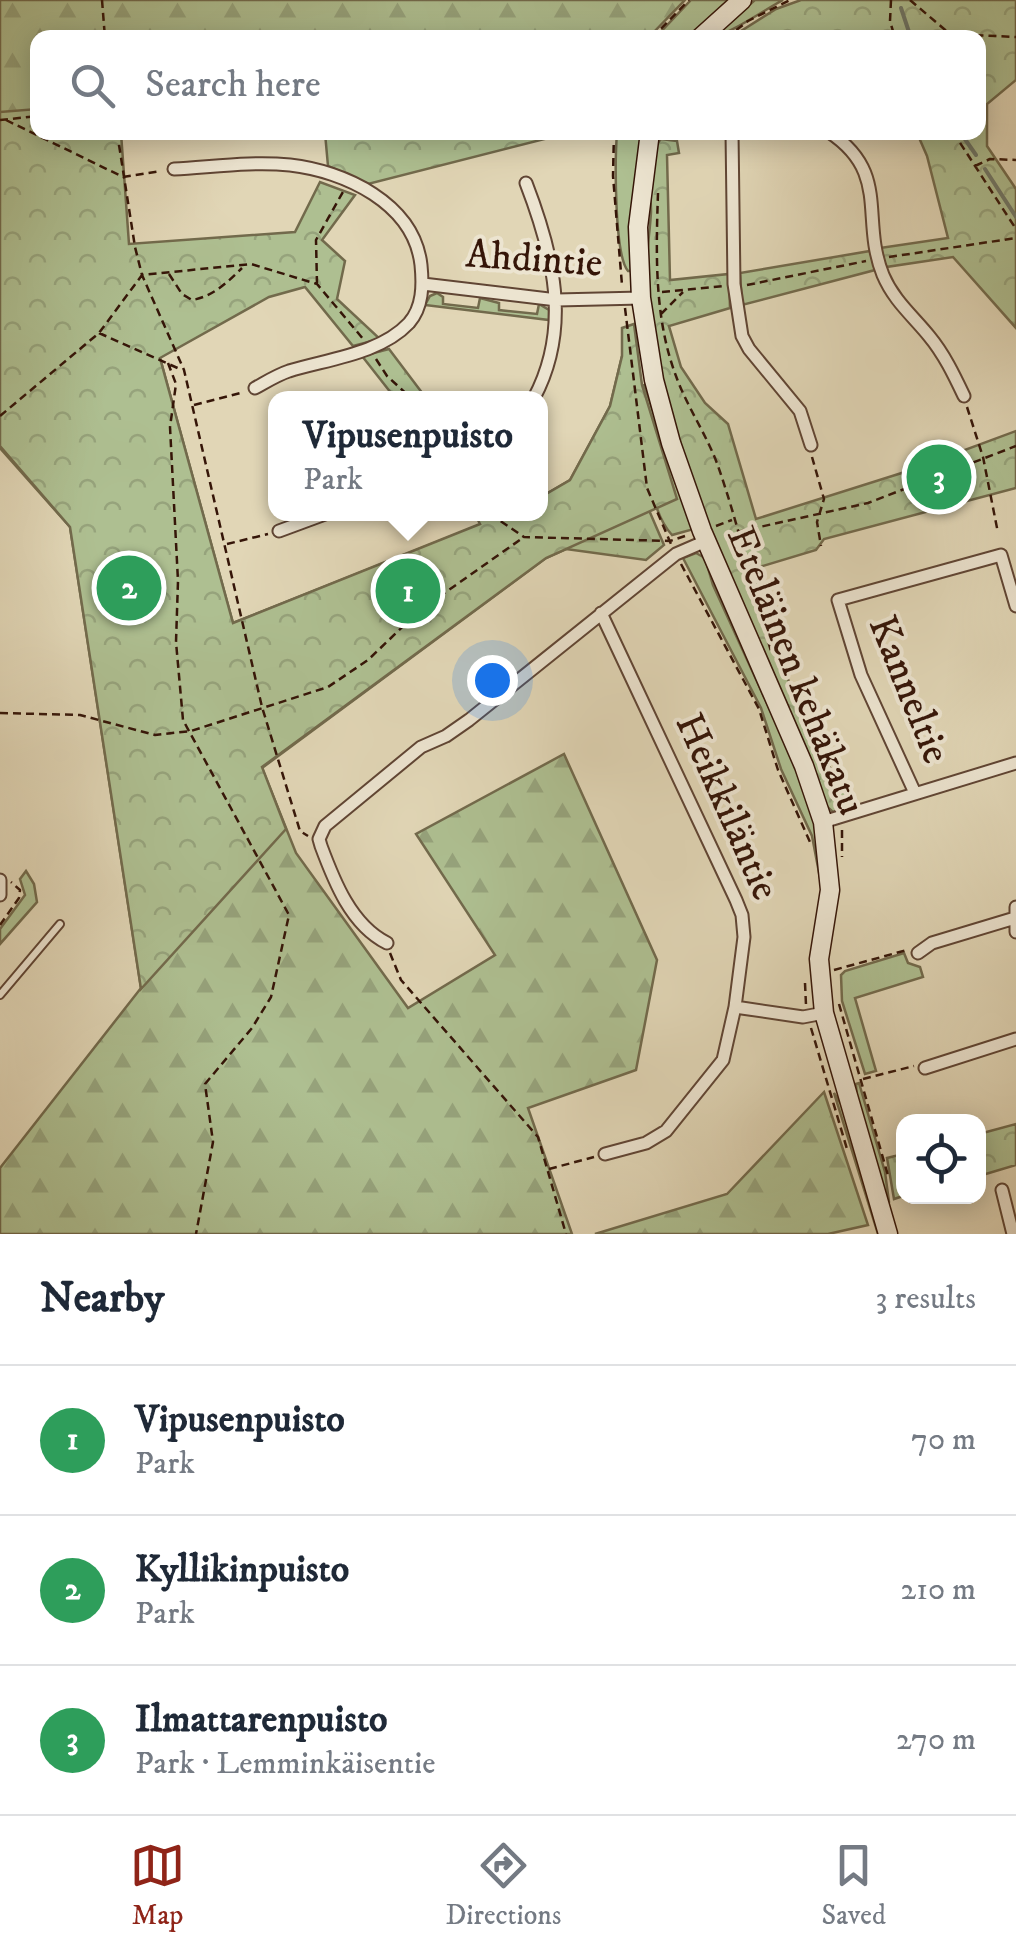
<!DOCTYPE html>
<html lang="en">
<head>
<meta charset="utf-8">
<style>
	body { margin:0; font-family:"IM FELL DW Pica",serif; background:#f2f2f3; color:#1f2937 }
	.controls { position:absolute; right:30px; bottom:30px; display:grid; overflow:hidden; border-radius:20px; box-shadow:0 5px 25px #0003 }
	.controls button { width:90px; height:90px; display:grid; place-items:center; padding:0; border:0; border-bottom:2px solid #e0e1e3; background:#fff; color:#1f2937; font:50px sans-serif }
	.you { position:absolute; left:492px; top:680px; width:35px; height:35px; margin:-25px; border:8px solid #fff; border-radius:50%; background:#1a73e8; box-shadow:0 0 0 15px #1a73e833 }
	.badge { display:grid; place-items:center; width:65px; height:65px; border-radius:50%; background:#8f2418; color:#fff; font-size:32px; font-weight:700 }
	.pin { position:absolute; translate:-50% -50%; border:5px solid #fff; box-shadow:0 2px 10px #0006 }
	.popup { position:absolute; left:268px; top:391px; width:280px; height:130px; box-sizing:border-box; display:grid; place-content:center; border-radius:20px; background:#fff; filter:drop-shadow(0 2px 8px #0005); font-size:32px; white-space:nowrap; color:#747a83 }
	.popup b { font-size:38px; color:#1f2937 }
	.popup::after { content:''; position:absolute; left:50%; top:100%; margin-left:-20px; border:20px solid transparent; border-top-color:#fff }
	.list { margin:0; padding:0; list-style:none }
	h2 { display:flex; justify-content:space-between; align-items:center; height:130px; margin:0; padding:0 40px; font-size:42px }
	h2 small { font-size:32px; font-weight:400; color:#747a83 }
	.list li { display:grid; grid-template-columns:65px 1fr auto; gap:30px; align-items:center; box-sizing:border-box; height:150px; padding:0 40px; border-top:2px solid #e0e1e3 }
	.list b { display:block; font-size:38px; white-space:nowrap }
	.list p { margin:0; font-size:32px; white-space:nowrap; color:#747a83 }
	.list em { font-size:32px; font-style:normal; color:#747a83 }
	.icon { flex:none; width:55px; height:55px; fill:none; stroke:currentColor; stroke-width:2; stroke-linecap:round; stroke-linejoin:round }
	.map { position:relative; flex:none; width:1016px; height:1234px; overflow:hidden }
	.search { position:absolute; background:#fff; box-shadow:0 5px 25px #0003; left:30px; right:30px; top:30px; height:110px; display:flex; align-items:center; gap:25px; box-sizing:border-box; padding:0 35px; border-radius:20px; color:#747a83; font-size:38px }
	.sheet { height:580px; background:#fff }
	nav { display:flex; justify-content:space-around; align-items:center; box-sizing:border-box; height:140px; border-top:2px solid #e0e1e3; background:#fff; font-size:28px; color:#747a83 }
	nav a { display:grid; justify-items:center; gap:5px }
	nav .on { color:#8f2418 }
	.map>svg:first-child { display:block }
	.grass { fill:#aebf91; stroke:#726a4c; stroke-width:2.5 }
	.forest { fill:url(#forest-firs); stroke:#726a4c; stroke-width:2.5 }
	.park { fill:url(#park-crowns); stroke:#726a4c; stroke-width:2.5 }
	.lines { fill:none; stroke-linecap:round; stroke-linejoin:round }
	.stream { stroke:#6f7869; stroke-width:4 }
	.lane-casing { stroke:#604534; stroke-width:10 }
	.street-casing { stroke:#604534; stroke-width:15 }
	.secondary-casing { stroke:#351508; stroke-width:21 }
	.path { stroke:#351508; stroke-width:2.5; stroke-dasharray:8 5; stroke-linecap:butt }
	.lane { stroke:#ece4d0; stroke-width:6 }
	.street { stroke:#ece4d0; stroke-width:11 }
	.secondary { stroke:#ece4d0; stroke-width:18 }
	.labels { text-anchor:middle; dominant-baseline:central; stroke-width:8; stroke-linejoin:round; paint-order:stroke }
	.street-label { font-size:40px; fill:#351508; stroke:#ece4d0 }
</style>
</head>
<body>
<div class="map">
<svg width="1016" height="1234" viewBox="0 0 1016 1234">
	<defs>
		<pattern id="forest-firs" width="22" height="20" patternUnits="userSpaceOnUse" patternTransform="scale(2.5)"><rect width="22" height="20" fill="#aebf91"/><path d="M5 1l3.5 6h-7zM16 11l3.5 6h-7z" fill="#96a37c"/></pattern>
		<pattern id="park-crowns" width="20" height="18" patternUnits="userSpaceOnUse" patternTransform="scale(2.5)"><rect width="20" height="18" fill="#aebf91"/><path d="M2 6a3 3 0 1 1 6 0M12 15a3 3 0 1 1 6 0" fill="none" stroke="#96a37c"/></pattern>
	</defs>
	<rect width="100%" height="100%" fill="#e1d6b6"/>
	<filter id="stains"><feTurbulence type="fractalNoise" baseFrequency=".002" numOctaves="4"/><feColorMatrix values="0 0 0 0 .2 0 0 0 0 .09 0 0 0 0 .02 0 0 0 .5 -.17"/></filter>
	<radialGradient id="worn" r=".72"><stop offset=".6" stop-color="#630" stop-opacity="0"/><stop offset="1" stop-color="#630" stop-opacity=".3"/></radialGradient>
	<!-- grass -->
	<path class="grass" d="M691 0H730L690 37 655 38Z
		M755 0H783C766 9 725 37 710 38Z
		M617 133H642L633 197 631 271H628C614 255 615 158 617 133Z
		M437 293 443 297V304L478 308 480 298 499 303V310L537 314 539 304 549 310V320L425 305 430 296Z
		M644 385 694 529 672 535C643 504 645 427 641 386Z
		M696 553 705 558 713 585 802 780 814 815 822 878H820L812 836 781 769 761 708 683 558Z
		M26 871 34 884 37 902 0 944V929L25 895 20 879Z
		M904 953 908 963 920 967 923 977 855 998 876 1071 865 1074 842 1001 841 975 845 971Z
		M859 1083 885 1172 889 1202 886 1204 857 1101 856 1084Z
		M834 1093 845 1110 882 1234H878Z"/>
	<!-- forest -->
	<path class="forest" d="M0 0H685L649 37 38 38V132L122 220 233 623 507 514H540L541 497 570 480 610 406 622 356 639 487 664 545 646 560 566 549 546 558 262 768 296 853 408 1008 495 955 416 834 564 754 657 960 636 1070 528 1108 572 1234H0V1168L141 988 70 527 0 448Z
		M824 1092 868 1225 828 1234H595L727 1194Z"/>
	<!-- park -->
	<path class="park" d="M801 0H1016V80L987 104V146L1016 189V328L953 257 886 267 880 248 948 238 927 156 917 133 978 132V38H730L776 9Z
		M37 109 38 132 121 133 129 244 295 232 320 182 355 195 322 240 345 261 337 299 380 339 353 346 305 287 269 297 160 358 233 623 480 524 475 514H540L541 497 570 480 610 406 622 356V328L634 324 642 385 677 499 546 558 262 767 286 829 141 989 70 527 0 446V112Z
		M325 133H568L368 184 328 166Z
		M661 139 677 141 679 153 667 155 670 280 729 274 730 308 669 326 681 367 705 403 728 424 756 519 908 471 1016 431V488L824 539 816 550 756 568 787 677 820 753 855 804 833 812 825 805C756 643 659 458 647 280 645 258 650 234 651 212 651 189 644 157 661 139Z
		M870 251 875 270 742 305 740 273Z
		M389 349 426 398H395L362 356Z
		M1016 1124V1165L979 1176V1134Z
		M903 1154V1196L894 1199 887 1158Z"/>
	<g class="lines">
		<!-- stream -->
		<path class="stream" d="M901 8 911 38
			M960 132 976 155
			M985 169 1016 217"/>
		<defs>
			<path id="lane" d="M0 995 60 924"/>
			<path id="street" d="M677 132H681
				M732 132 734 284 742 336 749 349 800 411 811 445
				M829 132C891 173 860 218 883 275 894 301 913 316 929 336 944 354 954 375 964 396
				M174 169C212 167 252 161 290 165 344 171 414 203 421 265 423 285 423 307 409 323 380 354 328 359 289 371 277 375 266 382 255 388
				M526 183C553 253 572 327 534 398
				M423 284 557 300 641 298
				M279 531 325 514
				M601 613 736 900 742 915 744 937 735 1007 723 1060 666 1131 646 1143 605 1154
				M915 793 861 675 838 600 1001 555 1016 606
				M823 822 1016 763
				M0 880V895
				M1016 907V932
				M387 943C351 925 334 881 321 846L319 839 325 826 421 747 446 736 469 720 676 554 706 541
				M918 953 932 943 1015 918
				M735 1007 803 1017 824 1013
				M925 1068 1016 1039
				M1002 1190 1013 1234"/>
			<path id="secondary" d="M700 38 742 0
				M650 132 638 227 641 298 654 380 671 443 702 531 804 766 823 822 830 890 819 959 824 1013 888 1234"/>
		</defs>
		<!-- lane casing -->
		<use href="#lane" class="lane-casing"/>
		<!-- street casing -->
		<use href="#street" class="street-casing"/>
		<!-- secondary casing -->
		<use href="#secondary" class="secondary-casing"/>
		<!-- path -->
		<path class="path" d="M102 0 105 38
			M891 0 890 21 895 38
			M910 0 950 34 1016 37
			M652 38 689 0
			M726 38 748 21 790 0
			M0 120 38 116
			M6 120 123 177 161 171
			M117 132 135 247 142 275 184 370 262 707 300 831 308 836
			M614 132 613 176 622 285
			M953 132 1016 229
			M975 166 990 159 1016 160
			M658 193C656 253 654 318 676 376 687 407 707 435 718 466 739 526 753 590 771 651
			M889 257 1016 238
			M169 274 182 294 192 300C212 297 228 282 242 268
			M317 284 316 240 344 190
			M747 285 866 261
			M662 292 724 286
			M625 308 647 488 671 544
			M661 314 683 292
			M99 333 182 370
			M376 359 387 376 411 398
			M168 363 176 384 170 427 178 581 176 642 183 720 289 915 271 997 252 1028 205 1084 213 1142 196 1234
			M194 405 244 392
			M967 407 983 457 998 533
			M0 416 99 333 142 275 251 264 317 284 364 340
			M812 457 824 499 817 522 821 546
			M490 514 524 537 670 541 685 536
			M716 526 732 520
			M737 532 868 503 1016 446
			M227 544 268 534
			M681 564 759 709 778 770 810 842
			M0 713 80 715 155 735 191 731 328 687 368 660 419 611 524 537
			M821 768 836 808
			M842 830V857
			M0 925 19 898 20 890 11 882
			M390 953 401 980 538 1137 566 1234
			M834 970 907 950
			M805 983 806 1005
			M839 1004 889 1179
			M811 1028 847 1149
			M863 1079 914 1066
			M549 1169 594 1157"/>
		<!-- lane -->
		<use href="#lane" class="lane"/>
		<!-- street -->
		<use href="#street" class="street"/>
		<!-- secondary -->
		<use href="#secondary" class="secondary"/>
	</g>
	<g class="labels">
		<!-- street labels -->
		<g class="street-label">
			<text transform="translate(534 260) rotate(4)">Ahdintie</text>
			<text transform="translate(795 671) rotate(68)">Eteläinen kehäkatu</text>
			<text transform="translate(908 690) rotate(68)">Kanneltie</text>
			<text transform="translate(726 807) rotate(66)">Heikkiläntie</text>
		</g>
	</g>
	<rect width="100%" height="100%" filter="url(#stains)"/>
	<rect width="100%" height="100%" fill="url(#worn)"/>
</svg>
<div class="controls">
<button><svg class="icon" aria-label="locate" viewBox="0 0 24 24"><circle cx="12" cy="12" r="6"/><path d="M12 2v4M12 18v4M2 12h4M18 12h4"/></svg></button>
</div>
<div class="you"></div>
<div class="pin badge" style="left:408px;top:591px;background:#2e9e5b">1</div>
<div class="popup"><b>Vipusenpuisto</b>Park</div>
<div class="pin badge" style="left:129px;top:588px;background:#2e9e5b">2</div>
<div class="pin badge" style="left:939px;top:477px;background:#2e9e5b">3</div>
<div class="search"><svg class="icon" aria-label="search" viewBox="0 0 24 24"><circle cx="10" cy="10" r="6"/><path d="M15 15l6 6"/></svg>Search here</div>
</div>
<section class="sheet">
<h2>Nearby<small>3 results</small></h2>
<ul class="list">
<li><span class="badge" style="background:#2e9e5b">1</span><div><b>Vipusenpuisto</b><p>Park</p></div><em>70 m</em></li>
<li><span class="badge" style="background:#2e9e5b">2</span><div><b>Kyllikinpuisto</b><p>Park</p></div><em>210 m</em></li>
<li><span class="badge" style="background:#2e9e5b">3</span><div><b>Ilmattarenpuisto</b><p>Park · Lemminkäisentie</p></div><em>270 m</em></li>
</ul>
</section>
<nav>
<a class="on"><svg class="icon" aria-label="map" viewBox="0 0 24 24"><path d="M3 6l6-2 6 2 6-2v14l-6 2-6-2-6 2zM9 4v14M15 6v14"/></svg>Map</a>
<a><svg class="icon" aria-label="directions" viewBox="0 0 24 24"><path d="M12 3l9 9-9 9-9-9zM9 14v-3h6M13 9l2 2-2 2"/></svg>Directions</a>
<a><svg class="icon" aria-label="saved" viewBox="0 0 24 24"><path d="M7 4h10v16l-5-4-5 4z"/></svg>Saved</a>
</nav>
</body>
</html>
